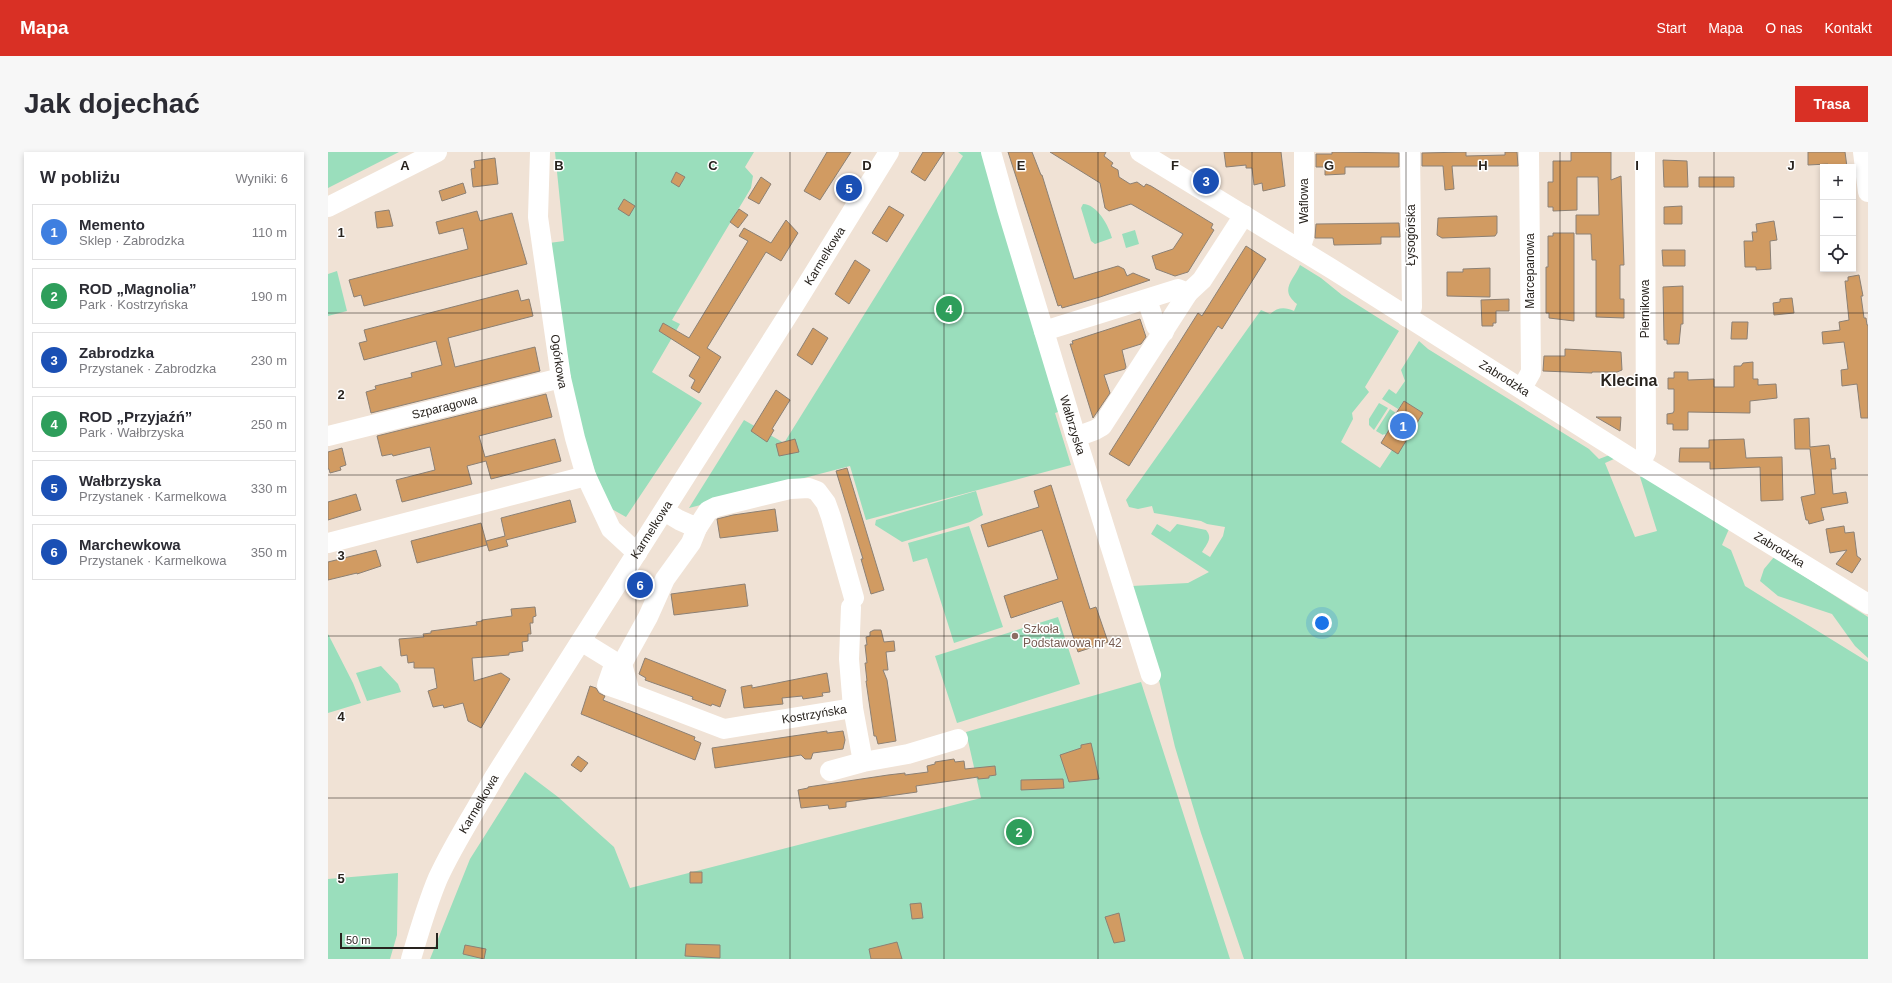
<!DOCTYPE html>
<html lang="pl">
<head>
<meta charset="utf-8">
<style>
	body { margin:0; font-family:Helvetica,sans-serif; background:#f7f7f7; color:#2b2b33 }
	.controls { position:absolute; right:12px; top:12px; display:grid; overflow:hidden; border-radius:0px; box-shadow:0 2px 6px #0003 }
	.controls button { width:36px; height:36px; display:grid; place-items:center; padding:0; border:0; border-bottom:1px solid #e1e1e2; background:#fff; color:#2b2b33; font:20px sans-serif }
	.scale { position:absolute; left:12px; bottom:10px; width:98px; box-sizing:border-box; padding-left:4px; border:2px solid #28231e; border-top:0; font-size:11px; line-height:14px; white-space:nowrap; color:#28231e; -webkit-text-stroke:3px #fff; paint-order:stroke }
	.you { position:absolute; left:994px; top:471px; width:14px; height:14px; margin:-10px; border:3px solid #fff; border-radius:50%; background:#1a73e8; box-shadow:0 0 0 6px #1a73e833 }
	.badge { display:grid; place-items:center; width:26px; height:26px; border-radius:50%; background:#d93025; color:#fff; font-size:13px; font-weight:700 }
	.pin { position:absolute; translate:-50% -50%; border:2px solid #fff; box-shadow:0 1px 4px #0006 }
	.list { margin:0; padding:0; list-style:none }
	h2 { display:flex; justify-content:space-between; align-items:center; height:52px; margin:0; padding:0 16px; font-size:17px }
	h2 small { font-size:13px; font-weight:400; color:#7c7c81 }
	.list li { display:grid; grid-template-columns:26px 1fr auto; gap:12px; align-items:center; box-sizing:border-box; height:56px; margin:0 8px 8px; padding:0 8px; border:1px solid #e1e1e2; border-radius:0px }
	.list b { display:block; font-size:15px; white-space:nowrap }
	.list p { margin:0; font-size:13px; white-space:nowrap; color:#7c7c81 }
	.list em { font-size:13px; font-style:normal; color:#7c7c81 }
	.icon { flex:none; width:22px; height:22px; fill:none; stroke:currentColor; stroke-width:2; stroke-linecap:round; stroke-linejoin:round }
	.map { position:relative; flex:none; width:1540px; height:807px; overflow:hidden; border-radius:0px }
	header { display:flex; align-items:center; gap:24px; box-sizing:border-box; height:56px; padding:0 20px; background:#d93025; color:#fff }
	header strong { font-size:19px }
	nav { display:flex; gap:22px; margin-inline-start:auto; font-size:14px }
	.intro { display:flex; align-items:center; justify-content:space-between; box-sizing:border-box; height:96px; padding:0 24px }
	h1 { margin:0; font-size:28px }
	.button { padding:10px 18px; border-radius:0px; background:#d93025; color:#fff; font-size:14px; font-weight:700 }
	main { display:flex; gap:24px; padding:0 24px }
	aside { flex:1; background:#fff; border-radius:0px; box-shadow:0 2px 6px #0003 }
	.map>svg:first-child { display:block }
	.green { fill:#9adebc }
	.building { fill:#d19b62; stroke:#8c8074 }
	.lines { fill:none; stroke-linecap:round; stroke-linejoin:round }
	.minor { stroke:#fff; stroke-width:20 }
	.grid { fill:none; stroke:#28231e; stroke-width:1; stroke-opacity:0.55 }
	.education-dot { fill:#8d6e63; stroke:#fff; stroke-width:1.5 }
	.labels { text-anchor:middle; dominant-baseline:central; stroke-width:3; stroke-linejoin:round; paint-order:stroke }
	.street-label { font-size:12px; fill:#28231e; stroke:#fff }
	.education-label { font-size:12px; fill:#785e54; stroke:#fff; text-anchor:start }
	.district-label { font-size:16px; font-weight:bold; fill:#28231e; stroke:#fff }
	.grid-label { font-size:13px; text-anchor:middle; font-weight:bold; fill:#28231e; stroke:#fff; stroke-width:3; stroke-linejoin:round; paint-order:stroke }
</style>
</head>
<body>
<header>
<strong>Mapa</strong>
<nav><a>Start</a><a>Mapa</a><a>O nas</a><a>Kontakt</a></nav>
</header>
<div class="intro"><h1>Jak dojechać</h1><a class="button">Trasa</a></div>
<main>
<aside>
<h2>W pobliżu<small>Wyniki: 6</small></h2>
<ul class="list">
<li><span class="badge" style="background:#3f7fe0">1</span><div><b>Memento</b><p>Sklep · Zabrodzka</p></div><em>110 m</em></li>
<li><span class="badge" style="background:#2e9e5b">2</span><div><b>ROD „Magnolia”</b><p>Park · Kostrzyńska</p></div><em>190 m</em></li>
<li><span class="badge" style="background:#1a4fb4">3</span><div><b>Zabrodzka</b><p>Przystanek · Zabrodzka</p></div><em>230 m</em></li>
<li><span class="badge" style="background:#2e9e5b">4</span><div><b>ROD „Przyjaźń”</b><p>Park · Wałbrzyska</p></div><em>250 m</em></li>
<li><span class="badge" style="background:#1a4fb4">5</span><div><b>Wałbrzyska</b><p>Przystanek · Karmelkowa</p></div><em>330 m</em></li>
<li><span class="badge" style="background:#1a4fb4">6</span><div><b>Marchewkowa</b><p>Przystanek · Karmelkowa</p></div><em>350 m</em></li>
</ul>
</aside>
<div class="map">
<svg width="1540" height="807" viewBox="0 0 1540 807">
	<rect width="100%" height="100%" fill="#f0e2d5"/>
	<!-- green -->
	<path class="green" d="M0 0H71L0 36Z
		M227 0H426L417 15 425 24 423 36 344 168 352 172 324 220 374 251 298 365 282 356 266 317 256 286 234 190 221 91 236 89Z
		M630 0H655L733 259 727 261 743 313 538 368 522 314 361 356 416 268 456 291 635 4Z
		M755 52C769 52 781 74 784 86L767 92 763 89 753 56Z
		M807 78 811 92 798 96 794 82Z
		M972 113 993 126 1014 143 1071 179 1037 235 1041 240 1024 261 1025 267 1013 290 1052 316 1064 298 1070 301 1095 261 1076 249 1070 257 1054 247 1061 237 1068 242 1077 229 1073 218 1091 189 1100 197 1261 297 1271 307 1284 302 1286 307 1277 311 1307 385 1329 379 1312 325 1316 324 1401 377 1394 393 1403 398 1417 434 1540 510V807H916L873 681 847 595 824 499 804 434 860 431 881 420 823 382 829 372 842 380 849 372 878 378C885 386 879 392 874 400L882 405 895 384 897 375 879 372 873 369 826 361 824 354 810 357 801 355 798 348 933 158 942 162C950 155 957 155 966 159L969 152C951 138 965 129 972 113Z
		M9 119 19 159 0 164V122Z
		M1051 251 1060 256 1046 278 1041 273V267Z
		M1062 257 1068 261 1066 264 1068 266 1058 283 1056 282 1055 283 1048 279Z
		M648 339 655 363 642 370 574 390 547 373 548 368Z
		M641 374 675 475 626 491 599 406 585 410 580 391Z
		M1446 405 1540 465V506L1527 494 1504 462 1450 444 1432 429 1436 417Z
		M730 465 752 532 629 571 607 504Z
		M0 482 25 531 33 551 0 561Z
		M53 514 70 532 73 540 39 549 28 521Z
		M813 530 902 807H102L142 707 197 620 230 645 286 695 302 736 653 646 638 580Z
		M70 721 69 783 62 807H0V727Z"/>
	<!-- building -->
	<path class="building" d="M499 0H523L492 48 476 39Z
		M595 0H616L597 29 583 20Z
		M680 0H704L713 23H714L746 127 790 114 796 117 799 124 805 121 822 128 772 145 734 156 733 153 730 154Z
		M722 0H778L776 4 785 11 783 14 790 18 791 25 802 32 809 30 816 35 818 32 823 34 885 72 883 76 886 78 860 120 847 124 828 117 824 104 845 97 855 82 803 52 781 59 777 56 772 31Z
		M896 0H953L957 34 935 39 934 31 926 33 924 16H918V13L898 15Z
		M1004 0 1071 1V15H1017V22L997 23V15H988V2H1004Z
		M1138 0V4L1177 3V0H1189L1190 14H1124L1126 37 1117 38 1115 14H1094V1Z
		M1243 0H1283V28L1293 24 1296 113H1292V147H1296V166L1268 165V108H1264L1263 82H1248V63H1271L1270 25H1249V58L1225 59V55H1220V30H1225V9H1243Z
		M1480 0H1517L1519 15H1501L1500 12 1480 13Z
		M167 6 170 32 145 35 143 17 147 16 146 9Z
		M1335 8 1359 9 1360 35H1336Z
		M348 20 357 25 351 35 343 30Z
		M433 25 443 32 431 52 420 46Z
		M1371 25H1406V35H1371Z
		M135 31 138 41 114 49 111 39Z
		M296 47 307 54 301 64 290 57Z
		M561 54 576 63 559 90 544 81Z
		M1354 54V72H1336V55Z
		M411 57 420 63 410 76 402 70Z
		M61 58 65 74 49 76 47 60Z
		M149 59 152 69 184 61 199 112 36 154 33 143 26 145 21 128 140 97 135 76 111 82 108 70Z
		M1169 64V81L1167 84 1114 86 1109 83 1110 66Z
		M458 68 470 81 453 109 438 100 379 196 393 205 371 241 363 236 367 228 361 224 372 205 331 179 335 171 361 186 420 89 411 84 416 76 443 91Z
		M1446 69 1449 88 1442 89 1443 117 1428 118V115H1417L1416 89H1425L1424 80H1429L1428 72Z
		M1071 71 1072 85H1053V92L1006 93 1005 86H987L988 72Z
		M1225 81H1246V169L1221 166V161H1218V115H1220V84H1225Z
		M918 94 938 107 894 177 890 174 801 314 781 302 870 161 874 164Z
		M1334 98H1357V114H1335Z
		M527 108 542 118 521 152 507 142Z
		M1162 116V145L1119 144V120H1135V117Z
		M1531 123 1535 144H1533L1536 166H1538L1539 173H1540V266H1533L1529 232 1514 234 1513 218 1520 217 1516 190 1495 192 1494 180 1512 178 1511 170 1521 168 1517 129H1520V125Z
		M1355 134V172H1353L1351 192H1339V188H1336L1335 135Z
		M190 138 193 149 201 147 205 164 120 186 127 215 207 195 212 219 43 261 38 240 48 237 47 234 84 225 83 221 114 213 108 189 36 208 31 191 39 189 36 178Z
		M1464 146 1466 161 1446 163 1445 151 1452 150V147Z
		M1181 147V159H1168V171H1165V174H1154L1153 148Z
		M812 167 818 185 813 192 794 198 798 215 797 217 776 223 782 241 765 266 742 192H745L744 189Z
		M1404 170H1420L1419 187H1403Z
		M485 176 500 186 484 213 469 203Z
		M1237 197 1293 200 1294 218 1289 220H1264V221L1215 219 1216 204H1237Z
		M1425 210V227H1430V233L1448 232 1449 246 1422 249V261L1360 260V278H1345V272H1339V262L1345 261 1346 259V237H1340V226H1346V220H1360V228L1386 227V235H1406V214H1413L1415 211Z
		M448 238 462 248 444 277 446 278 439 290 423 279Z
		M218 242 224 265 151 284 157 305 227 287 233 309 163 327 158 309 139 314 144 332 74 350 68 328 107 318 102 295 65 304 64 302 54 304 49 284Z
		M1076 249 1095 261 1070 302 1053 291 1069 265 1067 263Z
		M1268 265H1293L1292 279Z
		M1481 266 1482 295 1501 293 1503 307 1507 306 1508 317H1503L1505 342 1518 340 1520 351 1493 356 1496 368 1481 372 1480 368H1478L1473 345 1487 342 1482 297H1467L1466 267Z
		M467 287 471 300 451 304 448 292Z
		M1416 287 1418 306 1454 305 1455 348 1433 349 1432 315 1382 317V310H1351L1352 296H1381V288Z
		M14 296 18 313 12 315 13 318 2 321 1 317H0V300Z
		M519 316 556 438 543 442 533 407H535L508 319Z
		M723 333 762 457 768 455 780 490 750 500 734 449 683 466 676 444 730 427 714 378 660 395 653 373 711 355 706 339Z
		M28 342 33 358 0 368V350Z
		M242 348 248 370 178 388 180 394 161 399 158 389 177 384 173 366Z
		M447 357 450 379 392 386 389 367 405 363Z
		M153 371 159 393 89 411 83 389Z
		M1516 374 1517 381 1526 380 1529 404 1533 407 1524 421 1508 412 1519 398 1502 401 1498 377Z
		M48 398 53 414 29 422V421L0 428V410Z
		M417 432 420 454 346 463 343 442Z
		M207 455 208 464 205 465V471H202L203 482H200V489L194 490 195 499 181 501V503L144 506 146 529 173 521 182 527 153 576 140 569 135 551 116 556 115 553 105 555 100 539 109 536 106 516H86V510L80 511 79 503 73 504 71 487 96 485 95 482 103 481V479L149 473 148 470 154 469V468L184 464 183 457Z
		M546 478H553L556 490 566 489 567 499 558 500 560 518H555L559 528 568 589 550 592 548 584H546L538 529H539L537 511H539L537 493H539L538 485 542 484V480Z
		M317 506 398 538 392 555 384 552 383 554 364 547 365 545 317 528 318 526 311 522Z
		M499 521 502 540 494 541 495 544 475 547 474 544 454 546 455 552 416 556 413 535 424 533V536Z
		M262 534 268 536 271 541 277 544 275 548 367 585 366 588 373 591 367 608 253 562Z
		M499 579V581L515 579 517 588 515 597 485 601 483 607H477L473 603 387 616 384 596Z
		M763 591 771 627 741 630 732 603 753 596V593Z
		M250 604 260 611 253 620 243 613Z
		M626 607 627 610 636 609 637 617 667 614 668 623 661 624V626L650 627V625L588 634 589 640 518 650V655L501 657 500 653 473 656 470 638 480 636V635L560 623 577 621V623L600 620 599 614 607 612V610Z
		M735 627 736 636 693 638V628Z
		M362 720H374V731H362Z
		M593 751 595 766 584 767 582 752Z
		M791 761 797 789 786 791 777 765Z
		M569 790 574 807H543L541 797Z
		M358 792 392 793V806L357 804Z
		M137 793 158 797 156 807 135 802Z"/>
	<g class="lines">
		<!-- minor -->
		<g class="minor">
			<path id="s1" d="M212 0 210 65 233 226 247 286 258 324 283 377 309 401"/>
			<path id="s2" d="M663 0 679 57 748 285 823 523"/>
			<path id="s3" d="M812 0 1004 117 1312 312 1540 452"/>
			<path d="M1535 0 1540 40"/>
			<path d="M0 55 109 0"/>
			<path d="M972 97 976 85V0"/>
			<path d="M819 148 828 174 836 180"/>
			<path d="M1079 165 1084 155 1082 0"/>
			<path d="M716 179 850 137 860 141"/>
			<path d="M1194 236 1203 220 1201 0"/>
			<path id="s4" d="M0 284 233 226"/>
			<path d="M748 285 767 278 774 274 860 141 874 128 916 63"/>
			<path d="M1312 312 1318 300 1317 0"/>
			<path d="M336 359 351 368 369 376 380 359 388 355 462 337 481 336 489 339 498 351 503 365 526 446"/>
			<path d="M0 391 258 324"/>
			<path d="M523 455 521 507 525 556 535 610"/>
			<path d="M261 494 287 510"/>
			<path id="s5" d="M294 512 302 541 396 577 525 556"/>
			<path d="M294 512 320 465 337 427 363 391 369 376"/>
			<path d="M294 512 287 510 279 533 302 541"/>
			<path d="M502 619 535 610 580 602 630 587"/>
			<path id="s6" d="M83 807C91 780 99 752 110 726 126 691 148 658 167 624L467 152 561 0"/>
		</g>
	</g>
	<!-- grid -->
	<path class="grid" d="M154 0V807M308 0V807M462 0V807M616 0V807M770 0V807M924 0V807M1078 0V807M1232 0V807M1386 0V807M0 161H1540M0 323H1540M0 484H1540M0 646H1540"/>
	<!-- markers -->
	<circle class="education-dot" cx="687" cy="484" r="4"/>
	<g class="labels">
		<!-- street labels -->
		<g class="street-label">
			<text transform="translate(976 49) rotate(-90)">Waflowa</text>
			<text transform="translate(1083 83) rotate(-90)">Łysogórska</text>
			<text stroke="none"><textPath href="#s6" startOffset="818">Karmelkowa</textPath></text>
			<text transform="translate(1202 119) rotate(-90)">Marcepanowa</text>
			<text transform="translate(1317 157) rotate(-90)">Piernikowa</text>
			<text stroke="none"><textPath href="#s1" startOffset="211">Ogórkowa</textPath></text>
			<text stroke="none"><textPath href="#s3" startOffset="429">Zabrodzka</textPath></text>
			<text stroke="none"><textPath href="#s4" startOffset="120">Szparagowa</textPath></text>
			<text stroke="none"><textPath href="#s2" startOffset="285">Wałbrzyska</textPath></text>
			<text stroke="none"><textPath href="#s6" startOffset="494">Karmelkowa</textPath></text>
			<text stroke="none"><textPath href="#s3" startOffset="753">Zabrodzka</textPath></text>
			<text stroke="none"><textPath href="#s5" startOffset="222">Kostrzyńska</textPath></text>
			<text stroke="none"><textPath href="#s6" startOffset="170">Karmelkowa</textPath></text>
		</g>
		<!-- education labels -->
		<g class="education-label">
			<text x="695" y="477">Szkoła<tspan x="695" dy="14">Podstawowa nr 42</tspan></text>
		</g>
		<!-- district labels -->
		<g class="district-label">
			<text x="1301" y="228">Klecina</text>
		</g>
	</g>
	<g class="grid-label">
		<text x="77" y="18">A</text>
		<text x="231" y="18">B</text>
		<text x="385" y="18">C</text>
		<text x="539" y="18">D</text>
		<text x="693" y="18">E</text>
		<text x="847" y="18">F</text>
		<text x="1001" y="18">G</text>
		<text x="1155" y="18">H</text>
		<text x="1309" y="18">I</text>
		<text x="1463" y="18">J</text>
		<text x="13" y="85">1</text>
		<text x="13" y="247">2</text>
		<text x="13" y="408">3</text>
		<text x="13" y="569">4</text>
		<text x="13" y="731">5</text>
	</g>
</svg>
<div class="controls">
<button>+</button>
<button>−</button>
<button><svg class="icon" aria-label="locate" viewBox="0 0 24 24"><circle cx="12" cy="12" r="6"/><path d="M12 2v4M12 18v4M2 12h4M18 12h4"/></svg></button>
</div>
<div class="scale">50 m</div>
<div class="you"></div>
<div class="pin badge" style="left:1075px;top:274px;background:#3f7fe0">1</div>
<div class="pin badge" style="left:691px;top:680px;background:#2e9e5b">2</div>
<div class="pin badge" style="left:878px;top:29px;background:#1a4fb4">3</div>
<div class="pin badge" style="left:621px;top:157px;background:#2e9e5b">4</div>
<div class="pin badge" style="left:521px;top:36px;background:#1a4fb4">5</div>
<div class="pin badge" style="left:312px;top:433px;background:#1a4fb4">6</div>
</div>
</main>
</body>
</html>
